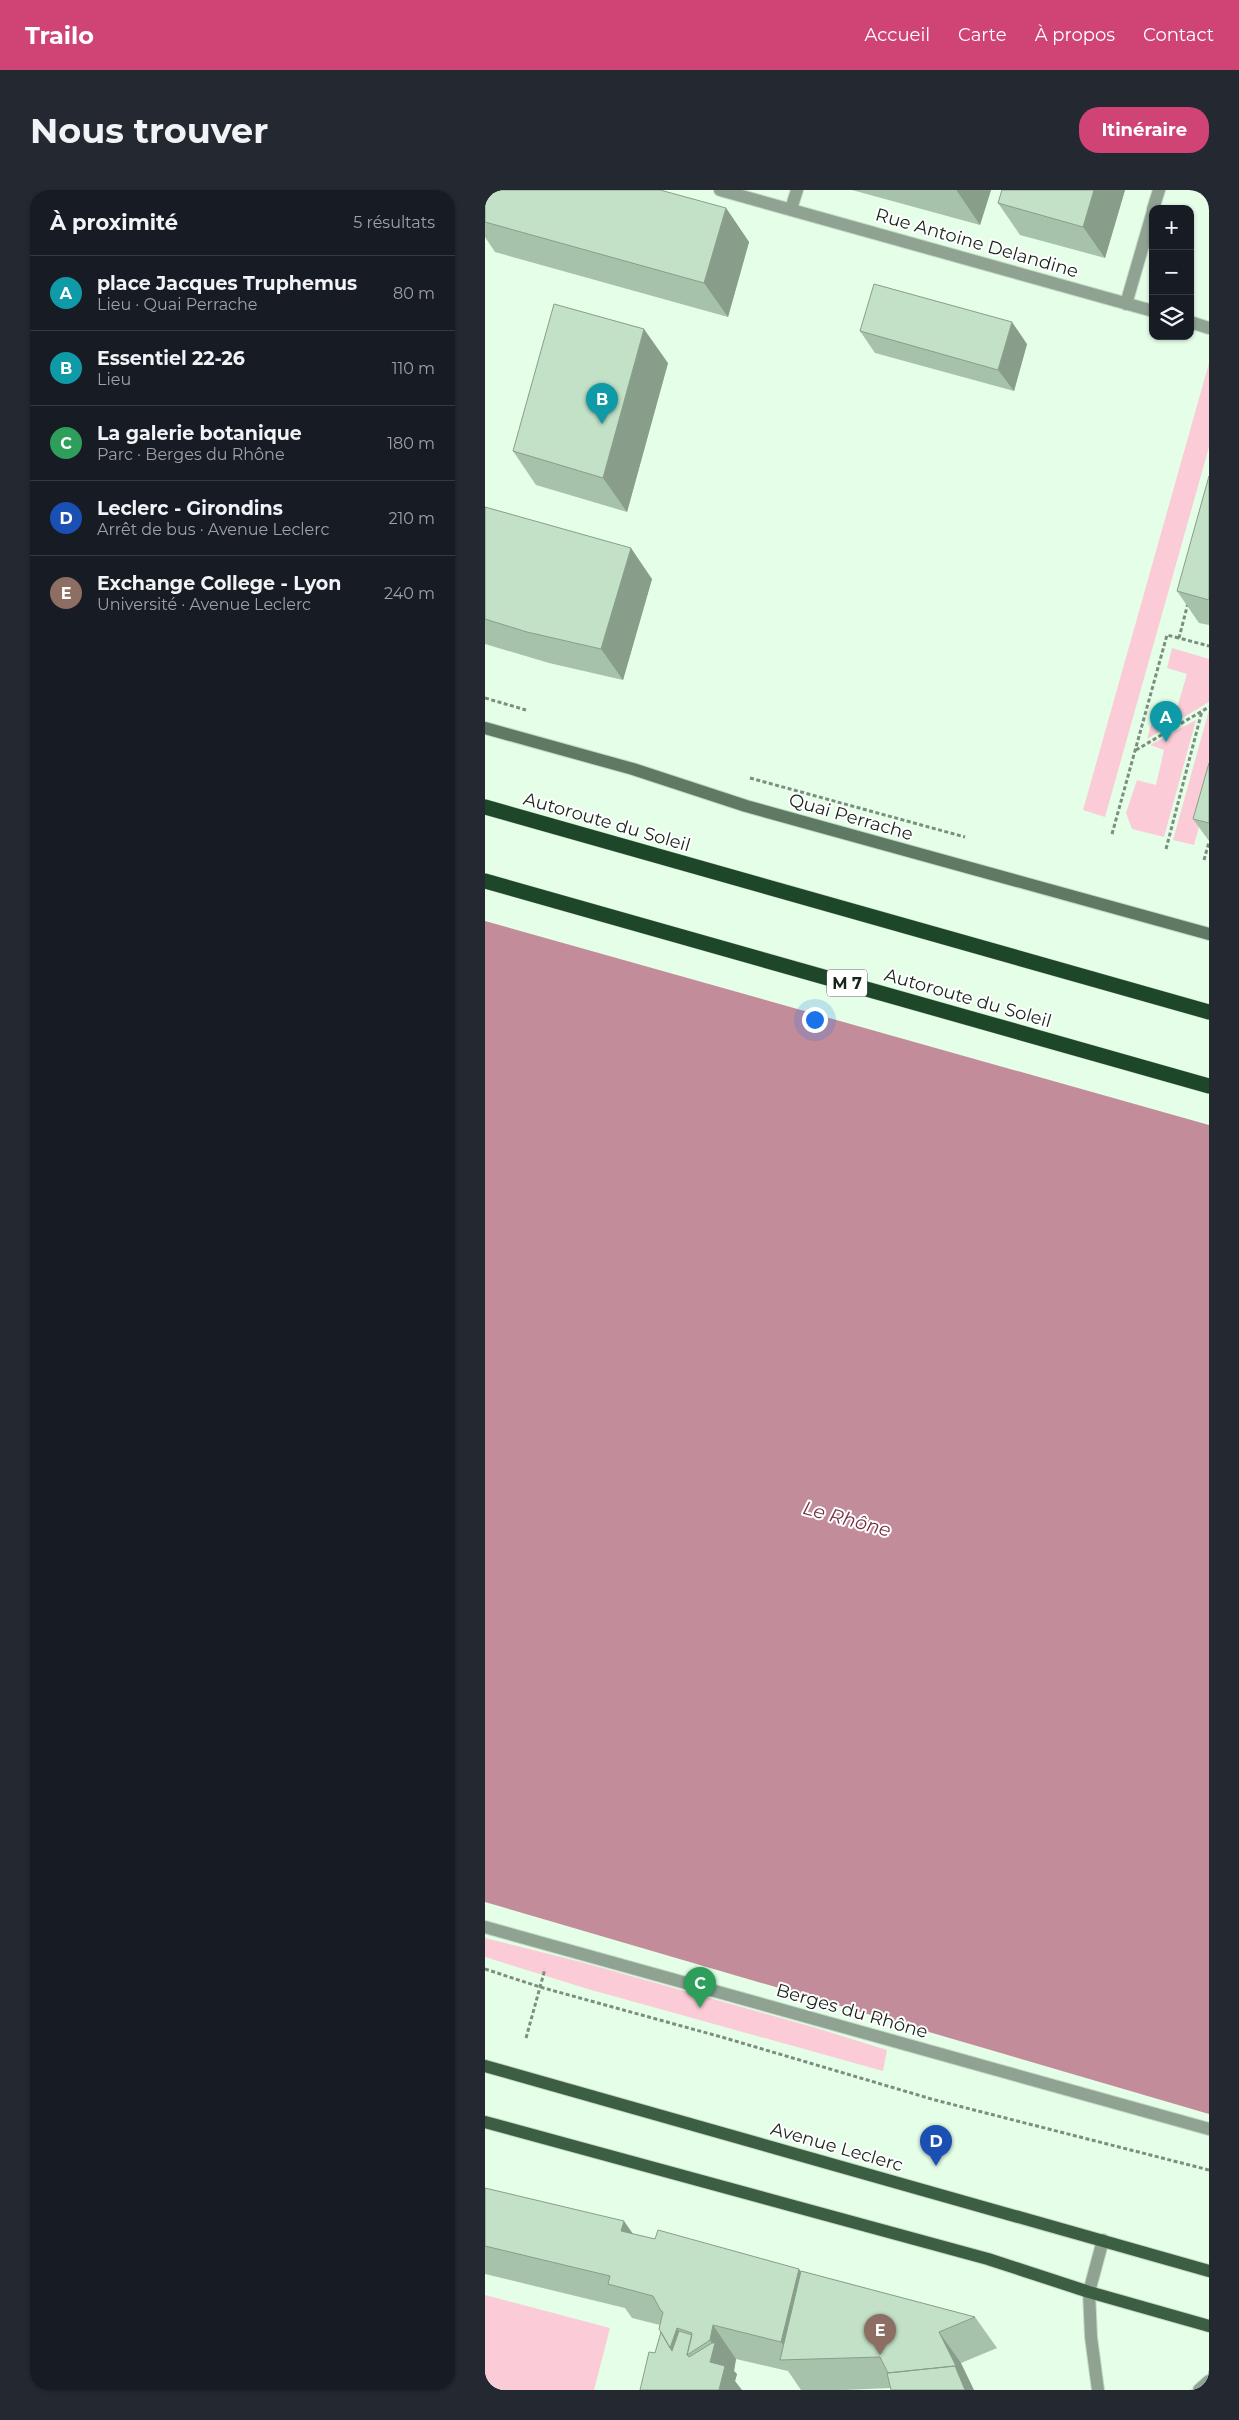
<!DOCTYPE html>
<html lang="fr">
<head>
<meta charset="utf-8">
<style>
	body { margin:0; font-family:Montserrat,sans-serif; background:#242831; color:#f1f3f6 }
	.controls { position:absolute; right:15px; top:15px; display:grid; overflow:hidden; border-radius:10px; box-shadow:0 1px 4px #0004 }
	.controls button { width:45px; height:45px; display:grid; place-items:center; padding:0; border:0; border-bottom:1px solid #363941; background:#171b24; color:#f1f3f6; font:25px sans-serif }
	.you { position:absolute; left:329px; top:829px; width:18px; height:18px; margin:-12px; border:4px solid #fff; border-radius:50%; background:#1a73e8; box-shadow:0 0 0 8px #1a73e833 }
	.badge { display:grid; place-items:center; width:32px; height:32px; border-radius:50%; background:#cf4375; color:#fff; font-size:16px; font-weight:700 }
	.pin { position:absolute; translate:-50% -41px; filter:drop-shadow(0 1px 2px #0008) }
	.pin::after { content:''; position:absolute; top:26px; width:18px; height:15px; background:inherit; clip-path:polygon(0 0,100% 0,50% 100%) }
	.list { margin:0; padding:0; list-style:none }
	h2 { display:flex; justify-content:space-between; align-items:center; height:65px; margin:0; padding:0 20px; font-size:21px }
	h2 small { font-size:16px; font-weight:400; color:#9ea1a6 }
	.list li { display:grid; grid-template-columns:32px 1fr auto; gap:15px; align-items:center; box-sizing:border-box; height:75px; padding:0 20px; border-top:1px solid #363941 }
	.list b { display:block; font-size:19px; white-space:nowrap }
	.list p { margin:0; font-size:16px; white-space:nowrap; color:#9ea1a6 }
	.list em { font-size:16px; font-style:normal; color:#9ea1a6 }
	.icon { flex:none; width:28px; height:28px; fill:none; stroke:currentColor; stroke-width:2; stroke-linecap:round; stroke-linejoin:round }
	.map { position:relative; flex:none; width:724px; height:2200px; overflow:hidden; border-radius:20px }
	header { display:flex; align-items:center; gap:30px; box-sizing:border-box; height:70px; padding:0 25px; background:#cf4375; color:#fff }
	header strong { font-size:24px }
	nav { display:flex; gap:28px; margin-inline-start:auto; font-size:18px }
	.intro { display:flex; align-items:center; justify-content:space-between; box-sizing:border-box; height:120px; padding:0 30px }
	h1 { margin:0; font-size:35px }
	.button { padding:12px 22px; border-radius:20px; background:#cf4375; color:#fff; font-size:18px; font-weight:700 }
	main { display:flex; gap:30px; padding:0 30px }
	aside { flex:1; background:#171b24; border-radius:20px; box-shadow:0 1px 4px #0004 }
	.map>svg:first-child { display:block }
	.green { fill:#fbccd7 }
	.water { fill:#c38c9a }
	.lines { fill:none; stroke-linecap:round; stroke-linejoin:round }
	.street-casing { stroke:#c3dbc7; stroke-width:14 }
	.secondary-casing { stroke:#c3dbc7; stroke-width:14 }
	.primary-casing { stroke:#c3dbc7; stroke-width:14 }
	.highway-casing { stroke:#c3dbc7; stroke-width:16 }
	.path { stroke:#7c8e7f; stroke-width:3; stroke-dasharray:4 2.5; stroke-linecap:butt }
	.street { stroke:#90a393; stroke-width:12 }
	.secondary { stroke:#5f7a64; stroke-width:12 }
	.primary { stroke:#3c5e43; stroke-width:12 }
	.highway { stroke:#1e4628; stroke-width:15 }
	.wall { fill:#a7c2ab }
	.shaded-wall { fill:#889e8b }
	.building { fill:#c2e1c7; stroke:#889e8b }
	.labels { text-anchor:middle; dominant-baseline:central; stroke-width:4; stroke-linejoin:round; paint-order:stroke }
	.shield { fill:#fff; stroke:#5d655f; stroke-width:1 }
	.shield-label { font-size:16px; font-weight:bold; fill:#18231a }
	.street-label { font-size:18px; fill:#18231a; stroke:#fff }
	.water-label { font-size:19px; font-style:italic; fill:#743045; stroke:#fff }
</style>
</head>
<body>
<header>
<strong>Trailo</strong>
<nav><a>Accueil</a><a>Carte</a><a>À propos</a><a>Contact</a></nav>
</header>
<div class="intro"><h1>Nous trouver</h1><a class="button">Itinéraire</a></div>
<main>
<aside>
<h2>À proximité<small>5 résultats</small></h2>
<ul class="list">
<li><span class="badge" style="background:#0f9aa8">A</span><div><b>place Jacques Truphemus</b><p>Lieu · Quai Perrache</p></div><em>80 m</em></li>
<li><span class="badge" style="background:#0f9aa8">B</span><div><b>Essentiel 22-26</b><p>Lieu</p></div><em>110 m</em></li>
<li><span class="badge" style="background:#2e9e5b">C</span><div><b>La galerie botanique</b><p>Parc · Berges du Rhône</p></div><em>180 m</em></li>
<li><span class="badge" style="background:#1a4fb4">D</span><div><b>Leclerc - Girondins</b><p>Arrêt de bus · Avenue Leclerc</p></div><em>210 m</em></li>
<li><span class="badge" style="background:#8d6e63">E</span><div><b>Exchange College - Lyon</b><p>Université · Avenue Leclerc</p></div><em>240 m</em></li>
</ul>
</aside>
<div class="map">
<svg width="724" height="2200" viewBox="0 0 724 2200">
	<rect width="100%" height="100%" fill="#e4fee8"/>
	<!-- green -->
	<path class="green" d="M724 173V257L620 627 598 620Z
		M687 458 724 469V512L662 549 672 513 692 518 702 484 682 478Z
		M724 520V599L709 655 688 650Z
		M711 530 679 647 647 639 641 623 652 590 671 595 679 560 665 555Z
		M0 1748 96 1772 328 1837 402 1860 398 1881 103 1799 0 1767Z
		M0 2105 125 2138 109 2200H0Z"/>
	<!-- water -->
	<path class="water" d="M0 731 724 935V1924L0 1712Z"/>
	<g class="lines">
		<defs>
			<path id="street" d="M235 0 668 121
				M306 19 312 0
				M668 19 674 0
				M641 114 668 21
				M705 132 724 138
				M0 1737 724 1939
				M613 2200 606 2147 604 2102 618 2050
				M714 2200 724 2191"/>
			<path id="secondary" d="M0 538 148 579 261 616 724 744"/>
			<path id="primary" d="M0 1876 724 2081
				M0 1932 503 2069 604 2102 724 2136"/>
			<path id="highway" d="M0 617 724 822
				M0 691 724 896"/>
		</defs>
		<!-- street casing -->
		<use href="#street" class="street-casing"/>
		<!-- secondary casing -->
		<use href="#secondary" class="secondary-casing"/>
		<!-- primary casing -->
		<use href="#primary" class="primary-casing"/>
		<!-- highway casing -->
		<use href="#highway" class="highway-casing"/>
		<!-- path -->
		<path class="path" d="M703 413 694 448 724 456
			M0 508 41 520
			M651 560 724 517
			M265 588 480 647
			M627 644 682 445 694 448
			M681 659 717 521
			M719 670 724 652
			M0 1779 55 1797 240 1848 450 1910 724 1980
			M41 1848 60 1779"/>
		<!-- street -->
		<use href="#street" class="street"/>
		<!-- secondary -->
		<use href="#secondary" class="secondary"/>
		<!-- primary -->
		<use href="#primary" class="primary"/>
		<!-- highway -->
		<use href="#highway" class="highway"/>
	</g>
	<!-- wall -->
	<path class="wall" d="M0 0 241 18 264 52 243 127 10 62 0 47Z
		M367 0H506L495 35Z
		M517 0H640L620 68 535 45 513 13Z
		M375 141 542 154 529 201 390 163Z
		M183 173 142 322 51 295 28 261Z
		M724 286V435L714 433 692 401Z
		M0 317 167 389 138 490 64 473 0 454Z
		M724 573V651L708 629Z
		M0 1998 148 2044 170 2049 316 2081 490 2127 512 2158 476 2173 406 2198 359 2200H316L303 2181 251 2169 249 2181 252 2184 250 2191 170 2163 176 2142 175 2135 147 2128 140 2118 0 2084Z"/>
	<!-- shaded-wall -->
	<path class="shaded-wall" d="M472 0H506L495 35 472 1Z
		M609 0H640L620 68 598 37Z
		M241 18 264 52 243 127 219 93Z
		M527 132 542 154 529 201 513 180Z
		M159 139 183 173 142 322 118 288Z
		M146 358 167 389 138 490 116 459Z
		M139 2031 162 2064 136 2041Z
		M314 2079 337 2112 309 2170 296 2152Z
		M228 2135 251 2169 249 2181 252 2184 250 2191 257 2200H234L225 2172 229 2156 225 2150Z
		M192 2138 206 2158 202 2165 209 2192 185 2158Z
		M454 2142 476 2173 489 2200H480Z"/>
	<!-- building -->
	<path class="building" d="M0 0H175L241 18 219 93 0 32Z
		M517 0H609L598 37 513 13Z
		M389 94 527 132 513 180 375 141Z
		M69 114 159 139 118 288 28 261Z
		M724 286V410L692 401Z
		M0 317 146 358 116 459 42 442 0 429Z
		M724 573V633L708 629Z
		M0 1998 139 2031 136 2041 170 2049 173 2040 314 2079 296 2152 228 2135 225 2150 202 2165 207 2143 192 2138 185 2158 174 2139 178 2122 176 2121 168 2106 123 2094 125 2086 0 2056Z
		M316 2081 490 2127 454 2142 472 2178 470 2176 403 2183 395 2167 295 2170Z
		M194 2141 207 2145 202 2165 204 2167 227 2153H230L225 2172 240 2176 234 2200H155L164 2162 170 2163 176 2142 187 2161Z
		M470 2176 480 2200H406L402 2183Z"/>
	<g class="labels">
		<!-- shield labels -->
		<rect class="shield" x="342" y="779.5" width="40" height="27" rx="4"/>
		<g class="shield-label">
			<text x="362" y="793">M 7</text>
		</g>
		<!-- street labels -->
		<g class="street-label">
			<text transform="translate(492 53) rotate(16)">Rue Antoine Delandine</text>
			<text transform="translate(366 627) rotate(16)">Quai Perrache</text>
			<text transform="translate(122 632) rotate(16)">Autoroute du Soleil</text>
			<text transform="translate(483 808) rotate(16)">Autoroute du Soleil</text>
			<text transform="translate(367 1821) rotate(16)">Berges du Rhône</text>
			<text transform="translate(352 1957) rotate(16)">Avenue Leclerc</text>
		</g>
		<!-- water labels -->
		<g class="water-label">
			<text transform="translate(362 1329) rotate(15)">Le Rhône</text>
		</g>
	</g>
</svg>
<div class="controls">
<button>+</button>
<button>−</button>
<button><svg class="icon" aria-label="layers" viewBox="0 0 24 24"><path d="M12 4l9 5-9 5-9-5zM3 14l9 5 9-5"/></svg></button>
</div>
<div class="you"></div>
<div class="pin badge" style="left:681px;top:552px;background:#0f9aa8">A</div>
<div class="pin badge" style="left:117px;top:234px;background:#0f9aa8">B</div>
<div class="pin badge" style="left:215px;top:1818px;background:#2e9e5b">C</div>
<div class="pin badge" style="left:451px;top:1976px;background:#1a4fb4">D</div>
<div class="pin badge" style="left:395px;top:2165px;background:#8d6e63">E</div>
</div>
</main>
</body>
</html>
